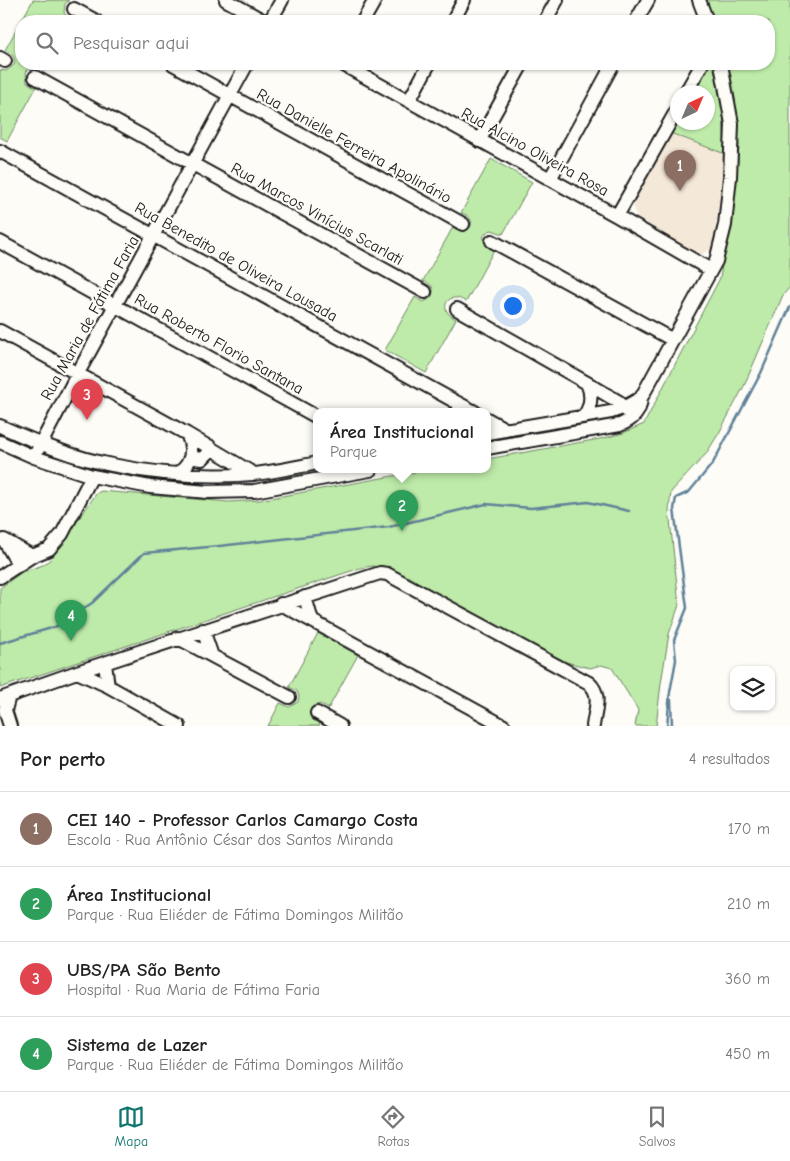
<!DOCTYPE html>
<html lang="pt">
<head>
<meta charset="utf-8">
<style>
	body { margin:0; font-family:"Comic Neue",sans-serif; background:#f2f2f2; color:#222 }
	.controls { position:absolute; right:15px; bottom:15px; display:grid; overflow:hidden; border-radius:10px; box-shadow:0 1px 4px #0004 }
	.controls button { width:45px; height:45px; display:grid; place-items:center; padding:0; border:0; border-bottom:1px solid #e0e0e0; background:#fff; color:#222; font:25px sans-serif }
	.compass { position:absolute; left:670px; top:85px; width:45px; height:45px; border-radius:50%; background:#fff; box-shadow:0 1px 4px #0004; rotate:44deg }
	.you { position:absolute; left:512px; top:305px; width:18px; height:18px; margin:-12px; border:4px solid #fff; border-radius:50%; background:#1a73e8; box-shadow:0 0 0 8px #1a73e833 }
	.badge { display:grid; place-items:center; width:32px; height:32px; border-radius:50%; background:#0f766e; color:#fff; font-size:16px; font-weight:700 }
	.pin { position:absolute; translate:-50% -41px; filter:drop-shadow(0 1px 2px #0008) }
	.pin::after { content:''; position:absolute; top:26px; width:18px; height:15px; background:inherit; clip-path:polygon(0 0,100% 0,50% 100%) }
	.popup { position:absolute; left:313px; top:408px; width:178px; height:65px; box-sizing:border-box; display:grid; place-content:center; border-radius:10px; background:#fff; filter:drop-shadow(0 1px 4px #0005); font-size:16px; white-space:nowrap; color:#767676 }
	.popup b { font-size:19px; color:#222 }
	.popup::after { content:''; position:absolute; left:50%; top:100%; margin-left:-10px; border:10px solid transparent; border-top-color:#fff }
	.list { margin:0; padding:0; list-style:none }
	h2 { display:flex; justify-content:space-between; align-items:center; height:65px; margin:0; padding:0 20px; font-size:21px }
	h2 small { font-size:16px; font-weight:400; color:#767676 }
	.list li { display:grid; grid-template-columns:32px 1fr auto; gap:15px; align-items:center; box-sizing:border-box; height:75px; padding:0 20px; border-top:1px solid #e0e0e0 }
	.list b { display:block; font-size:19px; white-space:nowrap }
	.list p { margin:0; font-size:16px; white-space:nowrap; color:#767676 }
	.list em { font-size:16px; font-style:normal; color:#767676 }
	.icon { flex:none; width:28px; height:28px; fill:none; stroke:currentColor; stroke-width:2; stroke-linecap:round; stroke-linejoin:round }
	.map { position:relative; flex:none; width:790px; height:726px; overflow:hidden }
	.search { position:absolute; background:#fff; box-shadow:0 1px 4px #0004; left:15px; right:15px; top:15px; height:55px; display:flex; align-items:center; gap:12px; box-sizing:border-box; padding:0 18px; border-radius:20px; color:#767676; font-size:19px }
	.sheet { height:365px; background:#fff }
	nav { display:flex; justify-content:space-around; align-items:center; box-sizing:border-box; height:70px; border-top:1px solid #e0e0e0; background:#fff; font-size:14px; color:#767676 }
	nav a { display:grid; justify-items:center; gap:2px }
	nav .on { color:#0f766e }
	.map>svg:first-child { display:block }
	.built { fill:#f4e8d8 }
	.green { fill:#beeba9; stroke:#6d8462 }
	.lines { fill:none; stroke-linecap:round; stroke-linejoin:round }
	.stream { stroke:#608299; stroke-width:2.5 }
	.minor-casing { stroke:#1c1c1c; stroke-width:16 }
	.minor { stroke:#fdfcf7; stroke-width:12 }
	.labels { text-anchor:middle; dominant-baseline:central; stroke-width:4.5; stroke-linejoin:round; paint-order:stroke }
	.street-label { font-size:16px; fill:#1c1c1c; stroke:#fdfcf7 }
</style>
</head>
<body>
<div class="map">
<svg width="790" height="726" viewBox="0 0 790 726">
	<rect width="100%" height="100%" fill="#fdfcf7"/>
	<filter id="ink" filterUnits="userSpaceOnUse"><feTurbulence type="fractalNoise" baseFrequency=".02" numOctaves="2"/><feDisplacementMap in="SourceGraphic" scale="10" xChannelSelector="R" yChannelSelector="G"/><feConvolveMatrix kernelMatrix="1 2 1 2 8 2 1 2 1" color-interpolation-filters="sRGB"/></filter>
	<g filter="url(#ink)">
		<!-- built -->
		<path class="built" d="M673 134 725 154 723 181 713 244 710 250 702 254H697L638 219 634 210 633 202 669 135Z"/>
		<!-- green -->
		<path class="green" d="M33 0C44 1 56 0 69 0L65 4 64 13 69 18 74 20 73 21H21V64H49L45 71C39 65 31 66 26 72L27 82 33 86H37L7 141 0 137V70L6 71 14 65C16 57 12 54 5 50Z
			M706 0H790V287L783 295 744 386 719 433 706 454 671 492 669 510 679 605 669 634 661 683 656 726H635L638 710 612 668 601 665 590 668 566 662 392 571 373 566 360 568 0 688V588L22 572 43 565 52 558 96 494 101 491 229 502 260 500 426 470H487V459L605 438 623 433 644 424 720 278 737 175 739 145 728 64H769V21H714Z
			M707 64H716L723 110 725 154 673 134 669 135 677 118 678 122H708V92H691Z
			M491 159 532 182 503 234 492 230C478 234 483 246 494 250L466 302C448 289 436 310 456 319L426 373 385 350 415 297 423 302C436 298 437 284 423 281L453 227C469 240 481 218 461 213Z
			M318 633 358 655 328 709C322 703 317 703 311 708L310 715 313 720 320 723 319 726H268L280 703 289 707 298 702 299 696 297 691 289 687Z"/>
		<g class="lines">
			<!-- stream -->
			<path class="stream" d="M0 643 55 627 92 603 144 553 219 546 389 527 486 504 531 508 588 502 629 511
				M671 700 672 726
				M667 726 670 692 676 660 674 640 687 608 674 509 676 498 689 492 713 463 761 373 790 307"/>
			<defs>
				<path id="minor" d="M226 0 264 21
					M699 0 707 21
					M74 9 96 21
					M270 21 282 0
					M363 21 375 0
					M453 21 464 0
					M545 21 557 0
					M636 21 648 0
					M0 58 5 61
					M173 64 463 224
					M342 64 617 216 711 270
					M35 77 425 292
					M686 92 702 64
					M409 101 429 64
					M479 141 522 64
					M0 151 456 402
					M550 179 613 64
					M617 216 678 108
					M492 241 673 340
					M0 242 317 417
					M457 309 587 383
					M0 331 187 434 254 474
					M461 412 456 402 475 412
					M584 416C592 405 592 394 587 383L619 402 628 412
					M487 419 505 429
					M0 426C36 442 73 458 112 465 157 474 206 478 253 474 274 472 296 467 317 463
					M487 433 611 412 625 407 641 398
					M0 442 34 457 92 476 150 487 208 492 254 491 370 470
					M487 448 620 425C634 419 640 412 641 398L716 261 725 225 730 177 732 124 721 64
					M191 455 195 458 202 459 208 453 209 446
					M34 457 78 373 247 64
					M177 474C193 464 194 449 187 434
					M18 564 4 540 32 556
					M0 577 32 556 49 549 62 534 92 476
					M281 604 312 621 305 597
					M312 621 504 726
					M178 638 212 656 203 630
					M212 656 289 697
					M77 672 108 686 105 664
					M108 686 179 726
					M9 696 5 710 10 726
					M0 699 77 672 380 573 387 574 589 683C602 695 595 709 593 726
					M317 713 340 726"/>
			</defs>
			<!-- minor casing -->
			<use href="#minor" class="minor-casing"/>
			<!-- minor -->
			<use href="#minor" class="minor"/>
		</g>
	</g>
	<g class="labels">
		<!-- street labels -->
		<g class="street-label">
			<text transform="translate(354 146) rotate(29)">Rua Danielle Ferreira Apolinário</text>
			<text transform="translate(535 152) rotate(29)">Rua Alcino Oliveira Rosa</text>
			<text transform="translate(317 214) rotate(29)">Rua Marcos Vinícius Scarlati</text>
			<text transform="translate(236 262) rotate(29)">Rua Benedito de Oliveira Lousada</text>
			<text transform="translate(90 318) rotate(-61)">Rua Maria de Fátima Faria</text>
			<text transform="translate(219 344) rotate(29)">Rua Roberto Florio Santana</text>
		</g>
	</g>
</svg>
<div class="controls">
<button><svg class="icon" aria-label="layers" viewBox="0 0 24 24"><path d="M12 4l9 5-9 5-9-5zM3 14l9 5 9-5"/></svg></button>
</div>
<svg class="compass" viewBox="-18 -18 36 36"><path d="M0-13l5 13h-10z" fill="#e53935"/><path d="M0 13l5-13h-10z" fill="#767676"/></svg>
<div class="you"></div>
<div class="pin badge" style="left:680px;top:191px;background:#8d6e63">1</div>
<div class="pin badge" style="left:402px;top:531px;background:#2e9e5b">2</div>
<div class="popup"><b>Área Institucional</b>Parque</div>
<div class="pin badge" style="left:87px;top:420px;background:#e0444e">3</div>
<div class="pin badge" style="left:71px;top:641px;background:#2e9e5b">4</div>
<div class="search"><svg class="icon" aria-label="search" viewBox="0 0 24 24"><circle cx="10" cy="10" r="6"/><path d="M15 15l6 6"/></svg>Pesquisar aqui</div>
</div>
<section class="sheet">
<h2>Por perto<small>4 resultados</small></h2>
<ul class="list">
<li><span class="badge" style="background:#8d6e63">1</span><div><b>CEI 140 - Professor Carlos Camargo Costa</b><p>Escola · Rua Antônio César dos Santos Miranda</p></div><em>170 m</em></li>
<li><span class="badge" style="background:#2e9e5b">2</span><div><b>Área Institucional</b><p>Parque · Rua Eliéder de Fátima Domingos Militão</p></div><em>210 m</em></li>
<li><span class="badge" style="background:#e0444e">3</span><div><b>UBS/PA São Bento</b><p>Hospital · Rua Maria de Fátima Faria</p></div><em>360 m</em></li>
<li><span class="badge" style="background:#2e9e5b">4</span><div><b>Sistema de Lazer</b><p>Parque · Rua Eliéder de Fátima Domingos Militão</p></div><em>450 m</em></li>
</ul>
</section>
<nav>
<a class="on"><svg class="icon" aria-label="map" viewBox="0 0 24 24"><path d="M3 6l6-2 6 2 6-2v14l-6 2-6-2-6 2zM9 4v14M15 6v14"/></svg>Mapa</a>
<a><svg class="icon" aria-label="directions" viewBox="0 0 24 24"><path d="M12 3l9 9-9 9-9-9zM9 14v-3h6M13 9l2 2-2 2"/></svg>Rotas</a>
<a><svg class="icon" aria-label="saved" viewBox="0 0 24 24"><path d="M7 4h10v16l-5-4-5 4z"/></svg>Salvos</a>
</nav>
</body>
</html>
